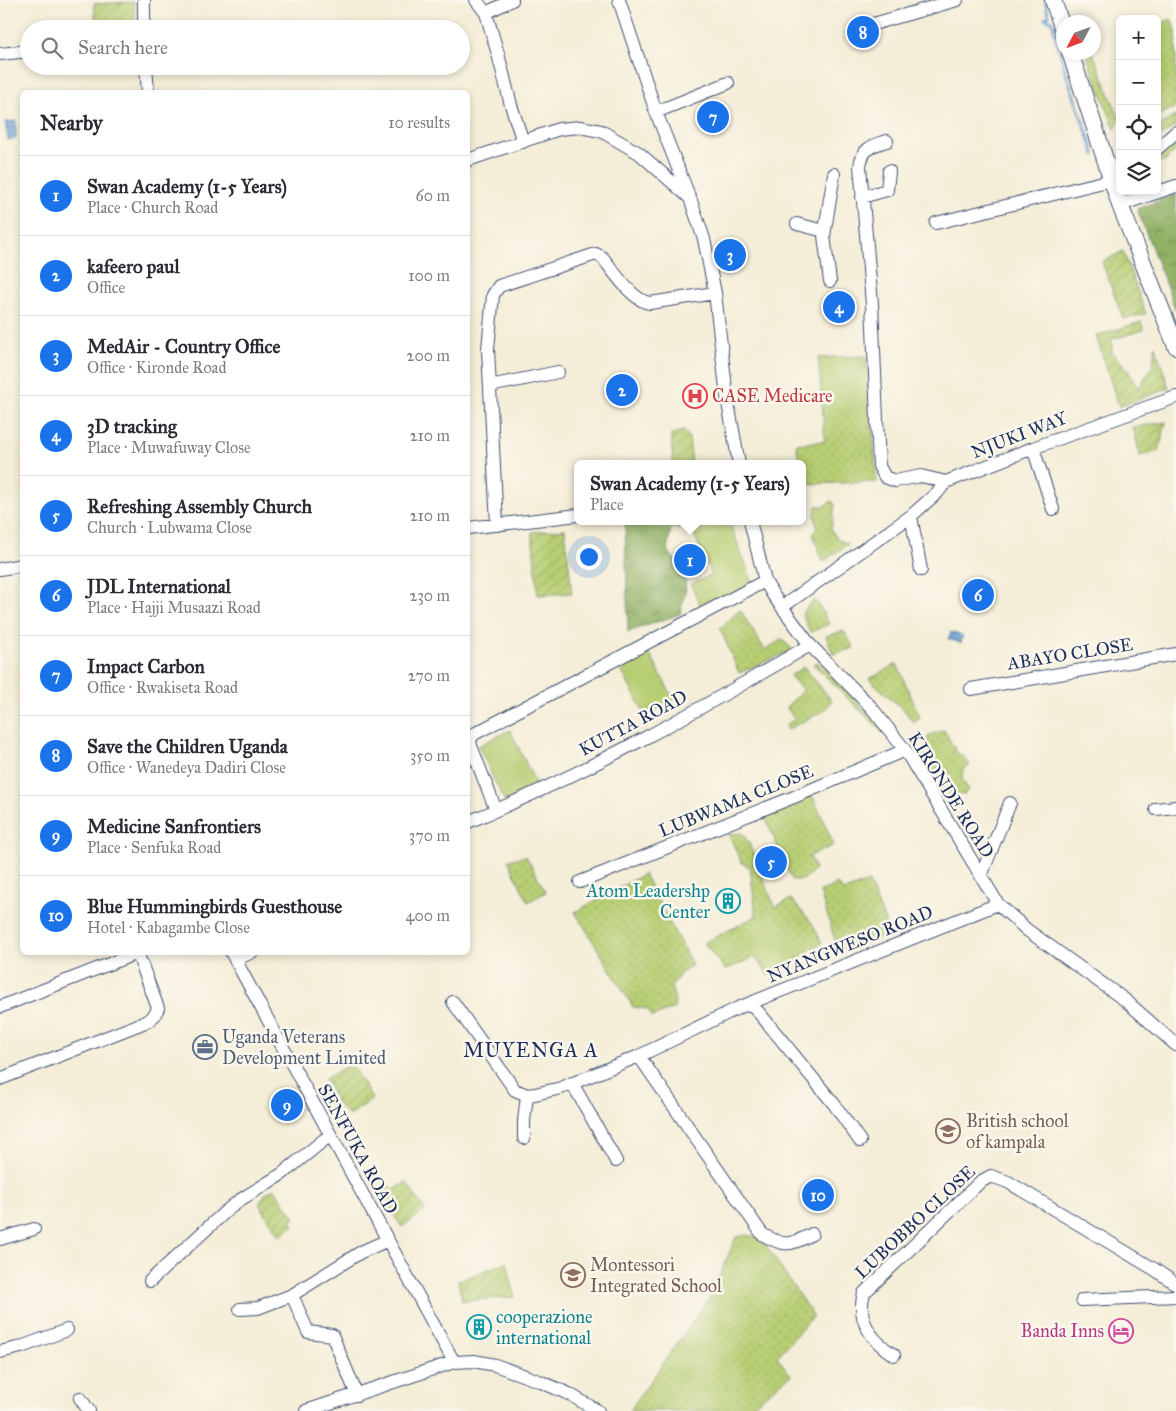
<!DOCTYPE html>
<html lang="en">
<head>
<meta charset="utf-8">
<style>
	body { margin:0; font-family:"IM FELL Great Primer",serif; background:#f7f7f7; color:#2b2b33 }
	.controls { position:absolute; right:15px; top:15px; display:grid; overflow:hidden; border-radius:8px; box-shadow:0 2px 8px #0003 }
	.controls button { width:45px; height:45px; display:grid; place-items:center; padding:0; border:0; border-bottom:1px solid #e1e1e2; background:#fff; color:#2b2b33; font:25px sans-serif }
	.compass { position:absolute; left:1056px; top:15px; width:45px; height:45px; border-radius:50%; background:#fff; box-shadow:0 2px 8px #0003; rotate:229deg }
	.you { position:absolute; left:588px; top:556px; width:18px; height:18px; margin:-12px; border:4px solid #fff; border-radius:50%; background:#1a73e8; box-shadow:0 0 0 8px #1a73e833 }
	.badge { display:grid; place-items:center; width:32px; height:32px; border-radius:50%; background:#1a73e8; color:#fff; font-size:16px; font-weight:700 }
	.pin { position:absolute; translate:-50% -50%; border:2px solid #fff; box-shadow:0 1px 5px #0006 }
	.popup { position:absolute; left:574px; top:460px; width:232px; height:65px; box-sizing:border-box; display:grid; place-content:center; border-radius:8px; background:#fff; filter:drop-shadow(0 1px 4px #0005); font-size:16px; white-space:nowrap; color:#7c7c81 }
	.popup b { font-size:19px; color:#2b2b33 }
	.popup::after { content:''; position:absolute; left:50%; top:100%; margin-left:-10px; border:10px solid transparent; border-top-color:#fff }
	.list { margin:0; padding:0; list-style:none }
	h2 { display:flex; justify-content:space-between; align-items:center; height:65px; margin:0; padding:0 20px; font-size:21px }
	h2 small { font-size:16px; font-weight:400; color:#7c7c81 }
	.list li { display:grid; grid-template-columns:32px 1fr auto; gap:15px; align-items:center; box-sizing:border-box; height:80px; padding:0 20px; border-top:1px solid #e1e1e2 }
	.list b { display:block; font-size:19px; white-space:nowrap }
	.list p { margin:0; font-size:16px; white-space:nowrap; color:#7c7c81 }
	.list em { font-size:16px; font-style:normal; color:#7c7c81 }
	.icon { flex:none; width:28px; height:28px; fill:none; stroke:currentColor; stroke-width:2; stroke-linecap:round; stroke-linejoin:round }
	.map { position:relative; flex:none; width:1176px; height:1411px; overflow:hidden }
	.search { position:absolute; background:#fff; box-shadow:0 2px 8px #0003; left:20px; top:20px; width:450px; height:55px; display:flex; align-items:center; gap:12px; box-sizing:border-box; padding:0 18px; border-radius:28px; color:#7c7c81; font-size:19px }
	.panel { position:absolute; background:#fff; box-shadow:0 2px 8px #0003; left:20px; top:90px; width:450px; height:865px; border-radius:8px }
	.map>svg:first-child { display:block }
	.grass { fill:url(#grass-dots); stroke:#697e68 }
	.forest { fill:url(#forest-crowns); stroke:#567062 }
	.park { fill:#b7ce73; stroke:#697e68 }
	.garden { fill:url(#garden-furrows); stroke:#697e68 }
	.water { fill:url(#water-rules); stroke:#416699 }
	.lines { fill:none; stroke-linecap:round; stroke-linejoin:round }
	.stream { stroke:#679dd4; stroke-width:3 }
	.minor-casing { stroke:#3c4c70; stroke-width:14 }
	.tertiary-casing { stroke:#3c4c70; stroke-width:18 }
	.minor { stroke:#fff; stroke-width:12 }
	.tertiary { stroke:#fff; stroke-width:16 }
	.labels { text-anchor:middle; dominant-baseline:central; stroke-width:5; stroke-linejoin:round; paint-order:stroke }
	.health-label { font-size:18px; fill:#be3a42; stroke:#fbf7ec; text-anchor:start }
	.street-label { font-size:18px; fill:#1b2f5e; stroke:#fbf7ec }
	.culture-label { font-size:18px; fill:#0d838f; stroke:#fbf7ec; text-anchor:end }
	.service-label { font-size:18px; fill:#4e5e75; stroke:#fbf7ec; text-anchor:start }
	.education-label { font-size:18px; fill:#785e54; stroke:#fbf7ec; text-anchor:start }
	.hotel-label { font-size:18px; fill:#b23c85; stroke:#fbf7ec; text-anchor:end }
	.quarter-label { font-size:20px; letter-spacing:1px; fill:#1b2f5e; stroke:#fbf7ec }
</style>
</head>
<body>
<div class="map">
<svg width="1176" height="1411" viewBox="0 0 1176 1411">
	<defs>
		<pattern id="grass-dots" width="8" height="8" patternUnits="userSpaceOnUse" patternTransform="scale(1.25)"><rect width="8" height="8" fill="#b7ce73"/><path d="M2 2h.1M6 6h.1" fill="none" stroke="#9db166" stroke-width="1.8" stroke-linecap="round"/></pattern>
		<pattern id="forest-crowns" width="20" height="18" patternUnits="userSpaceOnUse" patternTransform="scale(1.25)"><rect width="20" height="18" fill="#91b165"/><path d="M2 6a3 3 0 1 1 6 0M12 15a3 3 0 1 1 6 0" fill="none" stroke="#769056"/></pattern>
		<pattern id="garden-furrows" width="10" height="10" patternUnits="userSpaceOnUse" patternTransform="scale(1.25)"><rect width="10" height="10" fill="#b7ce73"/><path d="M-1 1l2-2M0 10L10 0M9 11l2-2" fill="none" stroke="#9db166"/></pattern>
		<pattern id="water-rules" width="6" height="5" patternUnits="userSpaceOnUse" patternTransform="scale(1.25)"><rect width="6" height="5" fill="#679dd4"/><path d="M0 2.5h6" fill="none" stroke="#5480af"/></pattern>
	</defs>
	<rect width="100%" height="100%" fill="#fbf7ec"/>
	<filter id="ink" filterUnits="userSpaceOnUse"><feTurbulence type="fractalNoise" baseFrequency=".02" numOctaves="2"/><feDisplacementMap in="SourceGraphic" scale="10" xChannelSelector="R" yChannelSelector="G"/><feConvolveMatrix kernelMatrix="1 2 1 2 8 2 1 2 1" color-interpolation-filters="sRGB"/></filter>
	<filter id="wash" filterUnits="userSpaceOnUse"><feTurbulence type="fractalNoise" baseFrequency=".0096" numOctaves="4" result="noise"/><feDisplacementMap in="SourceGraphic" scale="20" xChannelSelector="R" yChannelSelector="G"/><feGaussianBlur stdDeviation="1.12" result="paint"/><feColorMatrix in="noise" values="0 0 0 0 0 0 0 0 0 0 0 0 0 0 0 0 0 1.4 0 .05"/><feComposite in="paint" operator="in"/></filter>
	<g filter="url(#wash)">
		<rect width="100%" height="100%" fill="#f4edd7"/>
		<!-- grass -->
		<path class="grass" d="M1171 19 1176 30V107L1159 115 1157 113V25Z
			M1085 53H1093L1120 120 1115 129Z
			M1176 140V150L1166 161 1157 162V153Z
			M866 356 877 482 804 484 802 464H800L796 444 825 441 818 358Z
			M832 501 835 505 831 530 838 539 848 544 823 562 813 534 817 528 815 517 816 506H824Z
			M814 599 821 608 829 624 810 632 802 614Z
			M740 610 765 650 782 639 793 650 739 673 720 628Z
			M844 631 854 648 833 654 826 636Z
			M818 662 886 732 884 734 813 664Z
			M897 664 920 717 913 722 905 711 869 679Z
			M804 667 832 701 825 710 787 730 786 725 795 719 786 707 803 690 790 676Z
			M944 730 957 753 964 757 970 765 963 769 962 780 968 789 964 795 941 792 919 755 927 751 928 736Z
			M800 796 813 797 834 845 810 856 815 870 803 880H792L764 815Z
			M742 833 749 843 775 907 791 899 812 923 822 943 806 952 790 966 768 975 755 957 725 970 704 943 756 916 750 867 742 863 728 834Z
			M526 856 546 892 528 902 508 860Z
			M644 874 692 965 680 974 671 987 675 1000 674 1008 653 1017 647 1009 633 1007 575 912Z
			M869 882 890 934 839 953 820 892 837 884 844 891Z
			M747 1235 761 1238 813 1316 777 1357 791 1375 746 1411H629L711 1296 736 1237Z"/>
		<!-- forest -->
		<path class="forest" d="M1176 194V311L1137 209Z
			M643 521H682L683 527 671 528 667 550 684 570 686 589 680 614 628 632 625 524Z"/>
		<!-- park -->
		<path class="park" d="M688 521H729L753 584 702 610 691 584 712 575Z
			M649 653 674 700 645 715 620 668Z
			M510 730 537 786 505 802 478 746Z"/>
		<!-- garden -->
		<path class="garden" d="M134 2 136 25 96 27 94 4Z
			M1176 116V126L1157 138V126Z
			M1123 251 1146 314 1123 319 1102 262Z
			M1141 322 1144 330 1112 339V353L1128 370 1138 389 1153 365 1155 345 1169 388 1119 407 1096 336Z
			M1166 422 1159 451 1140 456 1133 427Z
			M684 431 689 438 692 464H673L671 434Z
			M565 529 572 593 538 595 532 532Z
			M351 1063 372 1099 349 1116 337 1104 325 1079Z
			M406 1182 425 1210 402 1227 377 1192 389 1185 394 1190Z
			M274 1188 295 1218 291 1221 294 1225 280 1236 259 1204 265 1194Z
			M507 1262 515 1297 462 1301 458 1281Z"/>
		<!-- water -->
		<path class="water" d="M16 121V138L8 140 5 122Z
			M951 632 963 636 961 643 948 639Z"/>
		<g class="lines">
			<!-- stream -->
			<path class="stream" d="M1045 0 1049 16 1045 18 1052 21 1065 71 1095 155"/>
		</g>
	</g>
	<g filter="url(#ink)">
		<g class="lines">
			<defs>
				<path id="minor" d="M144 0V29
					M476 0 486 13 498 54 511 105 523 142
					M619 0 656 112 689 196
					M486 13 512 0
					M856 29 957 0
					M0 54 29 51
					M146 66 148 92
					M656 112 728 83
					M887 141C872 145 862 149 860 166L872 304 879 466 885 477 895 481 921 476 946 482 1033 448 1176 397
					M1157 149 1176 132
					M468 160 559 129 580 127 601 131 639 153 690 198 704 239 715 293 727 397 739 464
					M862 197 887 190 889 171
					M1120 205 1176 186
					M936 223 1111 180
					M797 224 824 231
					M830 281 824 236 834 174
					M490 386 558 372
					M1033 448 1053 509
					M911 516 921 570
					M750 521 765 581 773 595 810 645 871 707 905 750 998 904 1027 930 1125 1000 1176 1045
					M497 525 488 349 493 295 499 286 596 254 602 257C613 270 632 301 650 303L715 293
					M468 528 578 515
					M0 569 22 565
					M782 607 911 516 938 492 946 482
					M971 689 1176 654
					M1156 809 1176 807
					M496 810 471 746 470 740 474 734 765 581
					M468 822C587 773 699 710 810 645
					M981 876 1010 803
					M580 882 794 797 905 750
					M231 952 454 1362
					M235 960 252 952
					M453 1002 515 1090 527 1095 535 1094 561 1088 639 1056 738 1008 998 904
					M751 1003 834 1104 860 1141
					M0 1007 137 953
					M639 1056 762 1234C784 1247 789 1246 812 1234
					M0 1079 148 1021 155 1015 158 1008 137 952
					M572 1083 616 1161
					M524 1138V1121L527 1095
					M0 1239 34 1229
					M150 1281 225 1212 240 1200 282 1174 330 1135
					M292 1295 308 1332 332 1335 357 1395
					M1082 1300 1176 1296
					M240 1309 258 1308 292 1295 361 1252 388 1240
					M0 1352 21 1347 67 1330
					M894 1355C872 1341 856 1320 864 1293L980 1182 991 1176 1008 1182 1154 1269 1176 1284
					M80 1398 89 1411
					M306 1411 454 1362 474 1361 495 1365 539 1381 569 1394 598 1411"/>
				<path id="tertiary" d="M1053 0 1064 33
					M1070 52 1120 205 1176 346"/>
			</defs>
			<!-- minor casing -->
			<use href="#minor" class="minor-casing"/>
			<!-- tertiary casing -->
			<use href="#tertiary" class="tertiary-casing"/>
			<!-- minor -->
			<use href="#minor" class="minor"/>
			<!-- tertiary -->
			<use href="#tertiary" class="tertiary"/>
		</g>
	</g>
	<!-- icons -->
	<defs>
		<symbol id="hospital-ring" viewBox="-11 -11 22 22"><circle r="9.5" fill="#fbf7ec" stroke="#e0444e" stroke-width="1.5"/><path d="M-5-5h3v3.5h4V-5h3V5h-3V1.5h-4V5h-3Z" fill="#e0444e"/></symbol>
		<symbol id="building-ring" viewBox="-11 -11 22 22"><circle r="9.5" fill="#fbf7ec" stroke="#0f9aa8" stroke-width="1.5"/><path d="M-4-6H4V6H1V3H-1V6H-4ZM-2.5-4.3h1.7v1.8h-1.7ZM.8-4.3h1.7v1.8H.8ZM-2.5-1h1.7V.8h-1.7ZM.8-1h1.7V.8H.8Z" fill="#0f9aa8"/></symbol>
		<symbol id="office-ring" viewBox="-11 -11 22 22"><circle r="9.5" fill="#fbf7ec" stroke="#5c6f8a" stroke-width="1.5"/><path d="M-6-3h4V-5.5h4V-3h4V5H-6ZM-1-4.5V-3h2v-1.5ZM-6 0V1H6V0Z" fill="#5c6f8a"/></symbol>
		<symbol id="school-ring" viewBox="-11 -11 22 22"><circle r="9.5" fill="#fbf7ec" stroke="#8d6e63" stroke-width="1.5"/><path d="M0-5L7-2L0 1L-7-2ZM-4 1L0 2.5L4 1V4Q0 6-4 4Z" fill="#8d6e63"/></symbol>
		<symbol id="hotel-ring" viewBox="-11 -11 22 22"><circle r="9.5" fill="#fbf7ec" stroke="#d1479c" stroke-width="1.5"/><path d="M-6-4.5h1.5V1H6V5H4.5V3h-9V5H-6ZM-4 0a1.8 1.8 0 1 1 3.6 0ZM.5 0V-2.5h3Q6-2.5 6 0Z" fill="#d1479c"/></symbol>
	</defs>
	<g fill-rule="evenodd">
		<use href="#hospital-ring" x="681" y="382" width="28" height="28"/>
		<use href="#building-ring" x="714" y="887" width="28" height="28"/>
		<use href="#office-ring" x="191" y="1033" width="28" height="28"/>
		<use href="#school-ring" x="934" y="1117" width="28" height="28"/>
		<use href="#school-ring" x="559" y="1261" width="28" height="28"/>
		<use href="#building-ring" x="465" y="1313" width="28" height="28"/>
		<use href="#hotel-ring" x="1107" y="1317" width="28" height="28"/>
	</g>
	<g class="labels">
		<!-- health labels -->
		<g class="health-label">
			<text x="712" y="396">CASE Medicare</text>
		</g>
		<!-- street labels -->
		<g class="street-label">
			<text transform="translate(1019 435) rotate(-21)">NJUKI WAY</text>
			<text transform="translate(1070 654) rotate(-9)">ABAYO CLOSE</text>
			<text transform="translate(633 723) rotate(-28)">KUTTA ROAD</text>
			<text transform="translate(951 795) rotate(58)">KIRONDE ROAD</text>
			<text transform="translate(736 801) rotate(-22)">LUBWAMA CLOSE</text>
			<text transform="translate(850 944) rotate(-22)">NYANGWESO ROAD</text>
			<text transform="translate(358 1149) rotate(61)">SENFUKA ROAD</text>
			<text transform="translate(915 1222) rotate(-43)">LUBOBBO CLOSE</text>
		</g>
		<!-- culture labels -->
		<g class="culture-label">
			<text x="710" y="891">Atom Leadershp<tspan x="710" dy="21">Center</tspan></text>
			<text x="496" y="1317" text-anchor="start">cooperazione<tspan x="496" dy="21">international</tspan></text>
		</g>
		<!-- service labels -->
		<g class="service-label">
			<text x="222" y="1037">Uganda Veterans<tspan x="222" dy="21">Development Limited</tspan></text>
		</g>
		<!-- education labels -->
		<g class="education-label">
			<text x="966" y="1121">British school<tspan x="966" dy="21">of kampala</tspan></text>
			<text x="590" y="1265">Montessori<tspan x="590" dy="21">Integrated School</tspan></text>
		</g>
		<!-- hotel labels -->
		<g class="hotel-label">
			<text x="1104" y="1331">Banda Inns</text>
		</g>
		<!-- quarter labels -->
		<g class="quarter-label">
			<text x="531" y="1050">MUYENGA A</text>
		</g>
	</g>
</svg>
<div class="controls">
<button>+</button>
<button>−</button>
<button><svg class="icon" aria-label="locate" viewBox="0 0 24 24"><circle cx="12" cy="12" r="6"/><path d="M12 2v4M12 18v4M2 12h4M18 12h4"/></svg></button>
<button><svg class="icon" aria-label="layers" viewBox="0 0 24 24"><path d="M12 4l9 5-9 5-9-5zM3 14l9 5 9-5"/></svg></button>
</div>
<svg class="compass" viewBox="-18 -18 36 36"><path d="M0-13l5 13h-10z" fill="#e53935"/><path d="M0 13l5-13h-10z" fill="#7c7c81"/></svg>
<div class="you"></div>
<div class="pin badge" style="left:690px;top:560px">1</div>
<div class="popup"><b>Swan Academy (1-5 Years)</b>Place</div>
<div class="pin badge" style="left:622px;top:390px">2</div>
<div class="pin badge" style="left:730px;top:255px">3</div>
<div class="pin badge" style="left:839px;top:307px">4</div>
<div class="pin badge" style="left:771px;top:862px">5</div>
<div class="pin badge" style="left:978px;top:595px">6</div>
<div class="pin badge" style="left:713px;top:117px">7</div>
<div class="pin badge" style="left:863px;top:32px">8</div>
<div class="pin badge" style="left:287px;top:1105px">9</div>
<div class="pin badge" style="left:818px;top:1195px">10</div>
<div class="search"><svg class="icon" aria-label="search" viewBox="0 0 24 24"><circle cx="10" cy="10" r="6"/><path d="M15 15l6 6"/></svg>Search here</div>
<section class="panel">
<h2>Nearby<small>10 results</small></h2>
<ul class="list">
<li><span class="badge">1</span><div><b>Swan Academy (1-5 Years)</b><p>Place · Church Road</p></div><em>60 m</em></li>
<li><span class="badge">2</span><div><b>kafeero paul</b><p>Office</p></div><em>100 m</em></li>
<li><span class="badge">3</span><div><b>MedAir - Country Office</b><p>Office · Kironde Road</p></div><em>200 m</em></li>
<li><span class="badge">4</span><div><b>3D tracking</b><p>Place · Muwafuway Close</p></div><em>210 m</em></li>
<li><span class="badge">5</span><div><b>Refreshing Assembly Church</b><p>Church · Lubwama Close</p></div><em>210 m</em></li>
<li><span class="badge">6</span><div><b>JDL International</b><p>Place · Hajji Musaazi Road</p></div><em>230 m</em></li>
<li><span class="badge">7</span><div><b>Impact Carbon</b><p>Office · Rwakiseta Road</p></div><em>270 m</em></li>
<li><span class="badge">8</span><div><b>Save the Children Uganda</b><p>Office · Wanedeya Dadiri Close</p></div><em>350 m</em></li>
<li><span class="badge">9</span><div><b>Medicine Sanfrontiers</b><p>Place · Senfuka Road</p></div><em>370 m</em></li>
<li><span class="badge">10</span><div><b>Blue Hummingbirds Guesthouse</b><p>Hotel · Kabagambe Close</p></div><em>400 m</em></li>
</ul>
</section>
</div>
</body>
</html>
